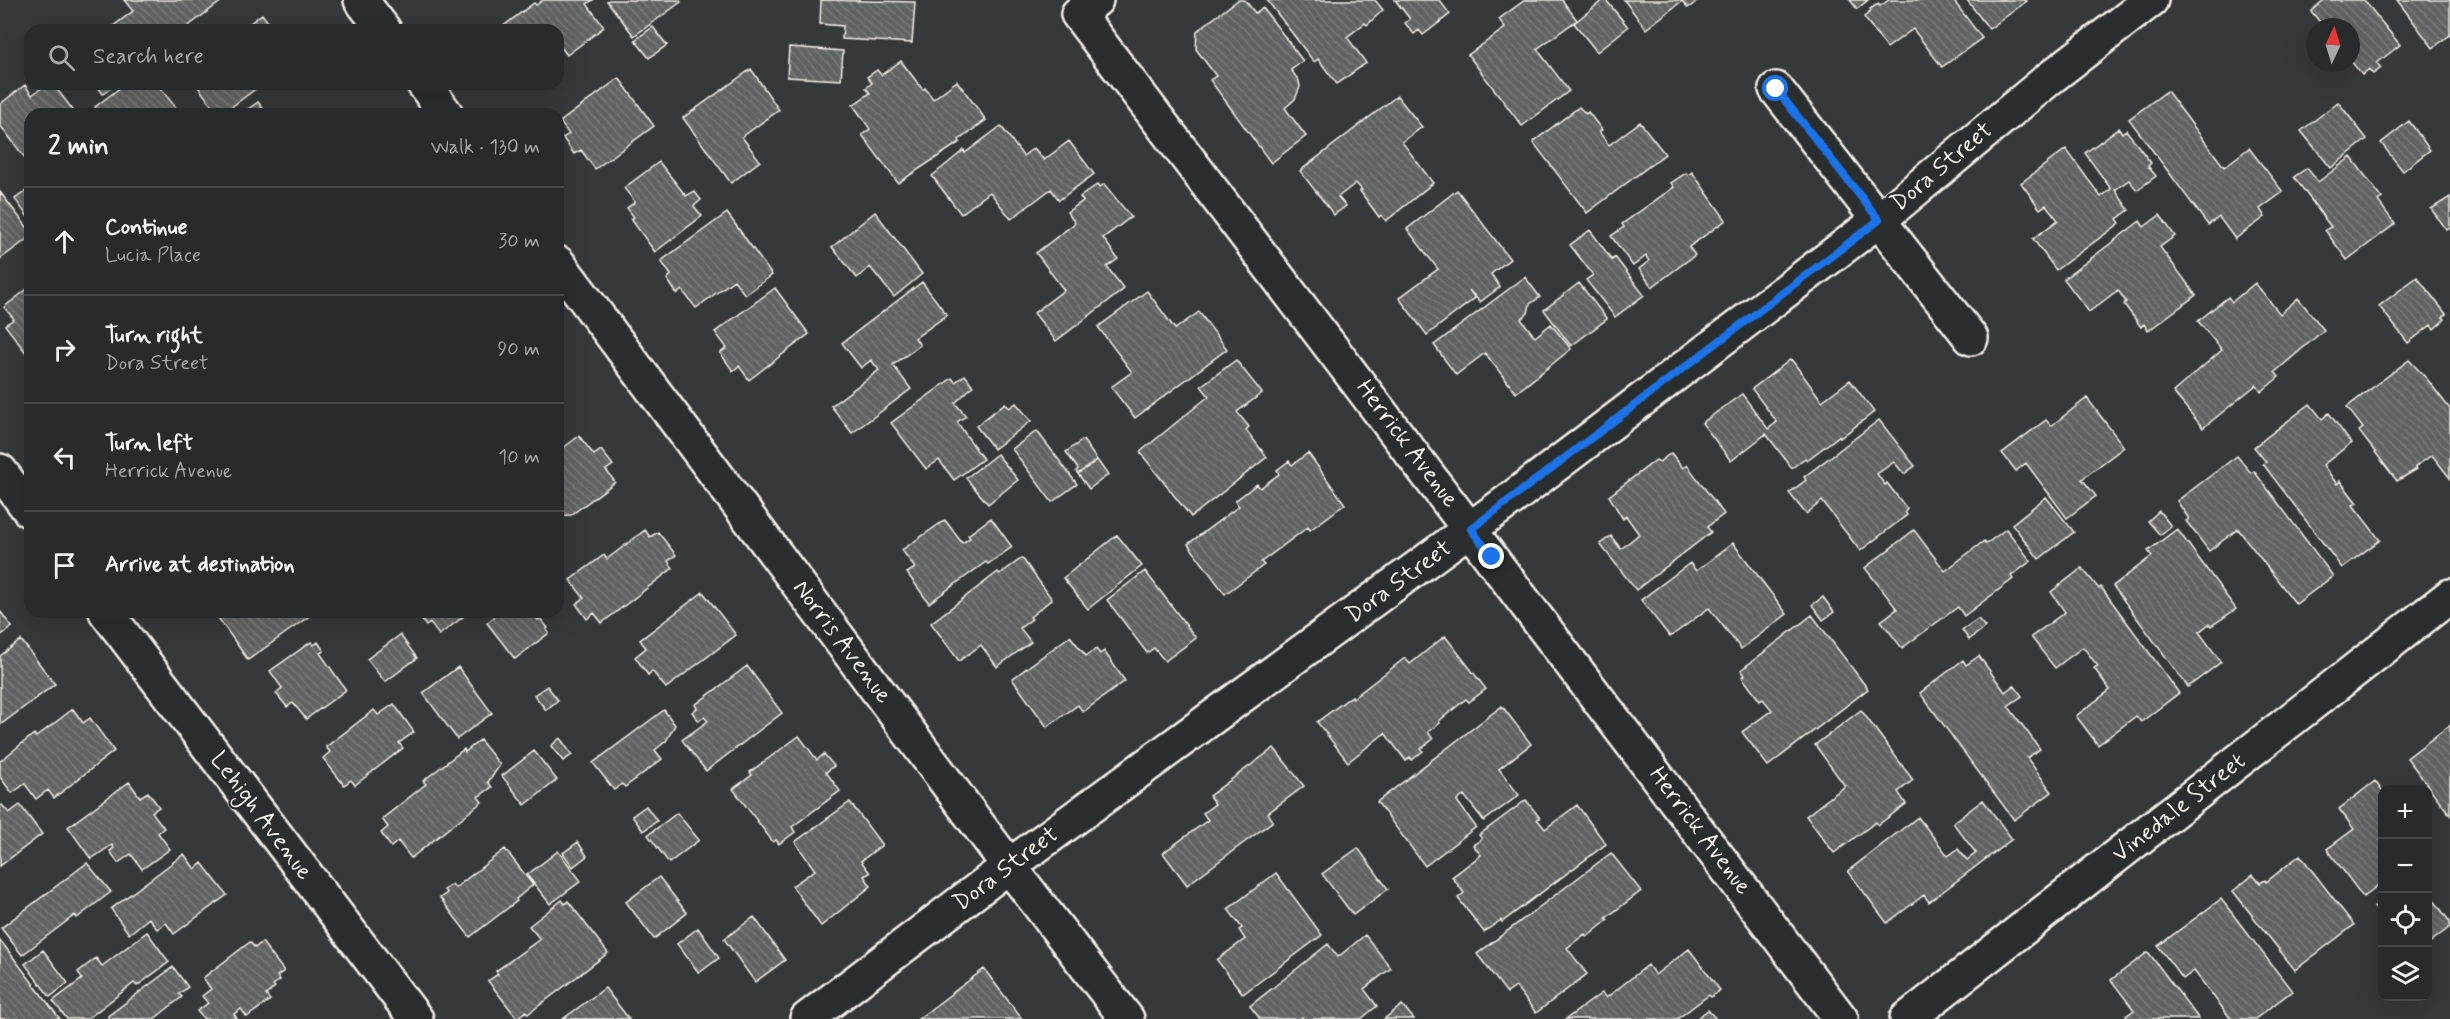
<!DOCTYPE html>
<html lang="en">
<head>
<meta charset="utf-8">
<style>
	body { margin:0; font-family:Mynerve,sans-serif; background:#303333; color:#f1f3f6 }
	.controls { position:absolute; right:18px; bottom:18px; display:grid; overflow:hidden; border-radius:12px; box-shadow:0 6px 24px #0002 }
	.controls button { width:54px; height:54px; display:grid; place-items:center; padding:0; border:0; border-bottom:2px solid #444747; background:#282b2b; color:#f1f3f6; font:30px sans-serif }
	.compass { position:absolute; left:2306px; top:18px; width:54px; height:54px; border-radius:50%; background:#282b2b; box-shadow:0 6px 24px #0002; rotate:4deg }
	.stop { position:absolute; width:18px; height:18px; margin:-14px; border:4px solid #1a73e8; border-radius:50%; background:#fff }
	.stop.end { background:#1a73e8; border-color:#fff; box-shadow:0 2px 6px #0008 }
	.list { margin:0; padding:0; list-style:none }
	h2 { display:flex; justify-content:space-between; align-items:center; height:78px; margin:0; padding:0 24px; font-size:26px }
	h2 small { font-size:20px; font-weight:400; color:#a5a7a9 }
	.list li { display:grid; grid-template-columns:39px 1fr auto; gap:18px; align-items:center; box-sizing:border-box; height:108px; padding:0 24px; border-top:2px solid #444747 }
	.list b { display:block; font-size:22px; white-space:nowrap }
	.list p { margin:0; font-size:20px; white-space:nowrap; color:#a5a7a9 }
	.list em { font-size:20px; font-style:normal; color:#a5a7a9 }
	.icon { flex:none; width:33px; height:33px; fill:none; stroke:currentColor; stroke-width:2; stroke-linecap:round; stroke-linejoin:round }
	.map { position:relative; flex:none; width:2450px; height:1019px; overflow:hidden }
	.search { position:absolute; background:#282b2b; box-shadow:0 6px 24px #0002; left:24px; top:24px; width:540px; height:66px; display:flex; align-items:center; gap:15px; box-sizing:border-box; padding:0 21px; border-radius:18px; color:#a5a7a9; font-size:22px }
	.panel { position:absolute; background:#282b2b; box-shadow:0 6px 24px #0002; left:24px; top:108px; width:540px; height:510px; border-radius:18px }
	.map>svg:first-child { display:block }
	.building { fill:url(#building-back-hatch); stroke:#f4f1e8; stroke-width:1.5 }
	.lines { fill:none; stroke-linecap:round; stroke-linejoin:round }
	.minor-casing { stroke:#f4f1e8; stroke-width:38 }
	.minor { stroke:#2a2d2e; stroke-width:33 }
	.route { stroke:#1a73e8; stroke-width:8 }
	.labels { text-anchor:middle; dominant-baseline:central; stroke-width:4.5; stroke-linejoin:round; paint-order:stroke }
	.street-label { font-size:24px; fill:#f4f1e8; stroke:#2a2d2e }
</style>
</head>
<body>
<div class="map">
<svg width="2450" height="1019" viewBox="0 0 2450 1019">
	<defs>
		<pattern id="building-back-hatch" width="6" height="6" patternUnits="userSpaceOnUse" patternTransform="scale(1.5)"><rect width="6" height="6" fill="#616362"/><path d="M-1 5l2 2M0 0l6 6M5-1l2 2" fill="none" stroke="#787a78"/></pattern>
	</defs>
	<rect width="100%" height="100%" fill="#363939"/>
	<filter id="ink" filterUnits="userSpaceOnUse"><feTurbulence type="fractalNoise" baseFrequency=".0167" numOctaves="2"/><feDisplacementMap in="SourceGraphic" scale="12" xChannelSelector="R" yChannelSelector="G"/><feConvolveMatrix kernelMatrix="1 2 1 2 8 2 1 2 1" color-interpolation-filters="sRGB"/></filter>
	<g filter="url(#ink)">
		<!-- building -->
		<path class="building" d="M124 0H223L183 30H108L133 11Z
			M543 0H593L587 4 604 27 567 55 560 46 558 48V30H498L534 3 536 5Z
			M609 0H679L681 2 634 36 607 1Z
			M821 0 915 2 912 43 842 39 843 26 820 24Z
			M1238 0H1245L1255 13 1263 8 1303 61 1291 70 1299 81 1300 87 1295 99 1285 108 1306 136 1271 163 1210 80 1216 76 1196 49 1197 31Z
			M1267 0H1375L1383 10 1367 25 1365 23 1347 37 1366 63 1337 84 1318 59 1314 62Z
			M1395 0H1439L1450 14 1423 35 1419 30 1414 34 1405 23 1410 19Z
			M1525 0H1562L1577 20 1537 49 1569 91 1522 126 1468 55 1505 28 1499 19Z
			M1603 0H1606L1628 27 1597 52 1574 23Z
			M1624 0H1699L1688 8 1682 1 1646 29Z
			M1850 0H1868L1857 9Z
			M1889 0H1953L1982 38 1942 67 1913 29 1887 48 1864 17 1871 11 1870 9 1878 4 1880 6Z
			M1967 0H2026L2027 1 1989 29Z
			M2324 0H2364L2400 45 2377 63 2381 68 2373 74 2369 69 2362 75 2351 61V27H2315L2320 22 2311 11Z
			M2397 0H2450V35L2433 48Z
			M262 14 274 30H241Z
			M653 27 667 45 649 58 635 40Z
			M789 47 843 51 841 80 787 77Z
			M901 61 923 90 925 88 933 99 957 81 986 120 959 140 960 142 898 183 862 135 870 129 853 105 870 93 866 88 872 83 867 77 877 70 881 75Z
			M751 69 779 110 742 137 760 161 731 183 683 118Z
			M619 78 654 126 595 169 581 150 574 154 563 138 569 134 560 122Z
			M47 84H53L76 114H30V154L25 158 0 125V104L25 85 32 95Z
			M96 84H117L103 94Z
			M125 84H157L177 109 170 114H100L95 107Z
			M196 84H262L222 114H218Z
			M2167 91 2224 167 2249 148 2283 192 2260 209 2265 217 2235 239 2219 217 2208 225 2129 119Z
			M1397 96 1422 127 1402 142 1433 183 1386 221 1381 215 1379 217 1360 191 1362 190 1356 183 1338 197 1346 206 1334 215 1300 171Z
			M258 102 267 114H241Z
			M2338 102 2367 139 2331 168 2301 131Z
			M1579 107 1586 114 1588 112 1602 130 1599 132 1609 145 1640 122 1665 154 1587 213 1533 142Z
			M2409 121 2430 150 2403 171 2381 143Z
			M1001 126 1023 156 1034 148 1044 160 1069 141 1094 174 1059 200 1051 189 1011 219 990 192 961 214 932 176 964 150 965 153Z
			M2119 128 2122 133 2126 130 2151 163 2148 166 2156 176 2137 190 2129 180 2115 190 2129 210 2117 219 2120 223 2056 270 2033 239 2058 220 2046 205 2040 209 2021 183 2066 149 2101 197 2111 189 2085 153Z
			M2351 157 2382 198 2378 201 2395 224 2347 260 2325 230 2331 227 2294 177 2307 168 2318 182Z
			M659 162 686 196 694 191 701 200 694 206 702 216 655 252 631 219 634 217 627 208 635 202 624 188Z
			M1692 172 1726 220 1689 247 1695 255 1652 287 1639 269 1649 261 1646 256 1633 266 1611 236 1624 227 1622 224 1674 187 1671 183 1686 173 1688 175Z
			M1098 184 1100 187 1104 184 1131 217 1103 238 1118 259 1107 267 1124 289 1056 341 1034 313 1064 290 1036 253 1075 223 1067 212 1083 201 1080 197Z
			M30 188V220L15 199Z
			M1457 190 1510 259 1491 274 1500 287 1480 302 1469 290 1475 298 1427 335 1399 298 1438 269 1407 229Z
			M0 192 30 231V237L0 259Z
			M2450 197V228L2447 230 2431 209Z
			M875 212 922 274 894 297 870 267 857 278 832 247Z
			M727 213 772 275 745 295 734 280 696 308 682 290 677 294 667 279 671 275 661 261Z
			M2160 215 2175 236 2160 247 2196 295 2148 331 2144 324 2141 327 2124 304 2126 302 2118 290 2089 312 2064 279 2140 221 2144 227Z
			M1590 230 1612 260 1615 257 1644 295 1615 317 1586 280 1593 275 1570 245Z
			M1525 277 1540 297 1530 304 1528 313 1521 319 1535 337 1551 324 1571 349 1516 393 1485 353 1456 375 1434 345Z
			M2417 277 2446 314 2443 317 2445 319 2434 329 2431 325 2408 343 2379 306Z
			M922 282 947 315 915 338 920 345 893 365 911 389 852 433 831 406 879 370 871 360 861 368 842 343Z
			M1579 283 1607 319 1571 346 1544 310Z
			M2255 283 2280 314 2298 298 2324 330 2275 372 2279 377 2261 392 2256 385 2203 428 2173 392 2222 350 2198 321 2228 297 2232 302Z
			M30 287V358L5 325 14 319 4 307Z
			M775 288 809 334 749 380 739 366 733 371 720 353 727 348 715 332Z
			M1147 291 1175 329 1199 312 1227 349 1135 418 1111 387 1132 372 1098 327Z
			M1791 359 1822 401 1850 380 1874 412 1840 438 1839 436 1807 460 1805 458 1792 468 1766 434 1731 461 1702 423 1742 394 1768 429 1777 422 1752 389Z
			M1236 360 1262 393 1237 412 1249 427 1246 430 1267 457 1191 517 1140 452 1209 396 1201 386Z
			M2409 360 2427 379 2450 409V478L2432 455 2415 467 2417 469 2397 481 2359 431 2363 428 2347 407Z
			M965 375 973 386 955 403 966 416 957 422 983 459 954 480 939 460 926 469 891 423 952 378 955 382Z
			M2087 398 2124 447 2082 479 2096 496 2067 518 2026 463 2016 471 2002 453 2046 420 2051 426Z
			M1005 403 1009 408 1016 403 1031 421 994 449 976 426Z
			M2310 404 2322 419 2329 413 2351 443 2323 465 2337 484 2340 481 2357 503 2353 505 2380 540 2342 568 2263 464 2266 462 2254 447Z
			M1879 420 1915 466 1904 474 1894 462 1877 474 1885 485 1887 483 1907 509 1905 512 1907 515 1860 551 1822 501 1806 514 1789 493 1806 480 1804 477Z
			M1037 431 1077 484 1052 502 1012 449Z
			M579 436 594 455 601 450 613 465 606 470 615 482 571 515 558 516V452Z
			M1083 440 1097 460 1078 474 1076 471 1078 469 1066 452Z
			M1308 453 1345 504 1310 530 1308 527 1261 562 1264 565 1225 594 1188 544 1239 506 1235 501 1257 484 1260 488 1279 474 1277 470 1289 461 1292 465Z
			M1671 453 1683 468 1687 465 1724 514 1707 527 1711 532 1636 590 1600 544 1611 536 1621 549 1639 534 1626 516 1623 519 1609 496 1656 460 1659 462Z
			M997 454 1018 480 988 504 966 478Z
			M2237 456 2251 473 2254 471 2333 576 2296 604 2238 529 2209 551 2186 521 2189 519 2177 501Z
			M1097 460 1108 475 1089 489 1078 474Z
			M2046 497 2074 532 2039 559 2012 524Z
			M2159 511 2171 526 2160 535 2148 521Z
			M991 518 1012 547 988 564 986 562 929 603 907 573 915 568 902 550 945 520 962 543 970 538 968 535Z
			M2006 529 2031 561 2011 576 2013 579 1964 616 1958 607 1902 648 1881 621 1897 609 1865 568 1914 530 1945 571 1984 541 1986 544Z
			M2177 529 2236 609 2211 626 2209 624 2199 632 2221 662 2188 687 2113 586 2152 556 2148 551Z
			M645 530 650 537 658 532 676 555 668 561 673 568 602 623 594 613 587 619 576 604 584 598 570 580 604 555 607 559Z
			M1117 535 1142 566 1088 609 1063 578Z
			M1733 543 1787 614 1741 649 1709 608 1670 637 1641 600 1690 563 1696 571Z
			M1022 558 1052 599 1030 617 1032 619 1020 628 1031 642 997 667 981 645 959 661 931 623 998 572 1000 574Z
			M2082 568 2099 589 2101 587 2179 693 2141 722 2136 716 2098 745 2076 716 2110 690 2094 668 2098 666 2083 647 2055 668 2031 637 2065 612 2051 592Z
			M1145 571 1196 638 1165 661 1154 648 1147 653 1107 600Z
			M703 592 736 635 666 688 652 671 648 675 635 657 646 648 640 640Z
			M1823 597 1834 612 1823 620 1812 605Z
			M0 611 12 627 0 636Z
			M214 612H315L248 660Z
			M421 612H460L463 617 439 635 430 623 426 626 419 616Z
			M497 612H532L538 620 540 618 548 628 546 629 549 633 515 659 487 623 499 613Z
			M1812 615 1868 689 1768 766 1742 732 1772 710 1763 699 1760 701 1742 677 1745 675 1741 670Z
			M1978 619 1985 627 1969 640 1962 630Z
			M400 635 417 658 385 682 367 659Z
			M1070 636 1086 656 1096 649 1100 654 1104 651 1125 681 1083 712 1078 705 1047 727 1012 679Z
			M1445 636 1486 689 1469 702 1466 699 1439 721 1440 723 1428 732 1433 739 1421 749 1423 751 1412 760 1410 757 1406 761 1385 733 1348 762 1317 722 1352 696 1353 698 1405 658 1410 664Z
			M21 640 55 684 0 725V656Z
			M311 642 314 645 318 642 324 651 320 653 346 690 306 719 293 703 287 707 276 693 282 688 270 671Z
			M1979 656 2005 692 2014 685 2022 696 2008 706 2040 749 2027 758 2052 792 2014 820 1920 693 1963 660 1966 665Z
			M747 666 782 713 706 771 682 740 708 721 704 717 699 721 692 712 697 708 695 705Z
			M458 667 492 713 457 739 423 693Z
			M547 686 558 700 546 710 534 695Z
			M394 704 414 732 399 743 403 748 355 785 351 780 344 785 323 758 330 752 326 747 374 710 378 715Z
			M1502 706 1531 744 1499 769 1519 795 1484 821 1464 795 1457 801 1476 827 1425 866 1377 802Z
			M73 709 83 723 90 718 114 751 54 798 48 790 36 799 25 784 12 793 0 777V761L34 734 36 737Z
			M664 710 675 725 666 741 655 750 662 759 625 787 622 784 614 790 593 763Z
			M1861 710 1913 780 1898 792 1906 804 1878 825 1876 822 1834 853 1806 816 1845 786 1815 745Z
			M2450 725V815L2407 758Z
			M799 736 817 760 824 754 834 766 826 772 840 791 792 827 795 832 779 844 776 840 773 842 733 789 752 775 750 772Z
			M560 738 572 755 563 761 551 746Z
			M480 740 500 765 488 782 492 787 478 797 482 802 411 858 398 841 391 847 381 833 388 827 382 819 426 784 423 781 464 749 465 752Z
			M1274 748 1304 786 1268 813 1273 821 1187 885 1163 853 1208 820 1203 813 1215 804 1209 796Z
			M534 751 557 780 525 805 502 776Z
			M2375 781 2382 791V882L2363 897 2327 849 2354 829 2339 809Z
			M129 782 140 797 148 792 159 807 152 812 164 828 158 833 170 849 142 869 131 854 118 863 110 851 114 848 112 845 91 859 68 827Z
			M1526 800 1540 818 1537 819 1545 829 1577 805 1606 844 1502 922 1501 920 1484 932 1458 898 1464 893 1452 877 1481 855 1473 845 1482 839 1479 835Z
			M1983 800 2012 839 1929 902 1924 895 1887 923 1848 871 1918 817 1948 856 1958 849 1967 860 1976 853 1953 823Z
			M850 802 882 845 861 861 870 873 864 876 871 886 821 926 792 886 815 870 795 842Z
			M2 805 9 813 20 805 42 834 0 866V806Z
			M646 806 657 821 643 831 632 816Z
			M677 813 699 840 669 863 648 835Z
			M578 842 587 856 573 867 563 853Z
			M1358 848 1388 889 1353 915 1322 874Z
			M505 849 533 885 516 899 517 901 470 937 440 898 447 893 444 890 452 884 455 888Z
			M558 851 581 881 550 904 527 875Z
			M1611 853 1641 891 1606 918 1608 920 1587 937 1585 934 1567 948 1587 974 1536 1013 1516 987 1507 993 1477 954Z
			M184 854 195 869 202 863 227 895 174 934 166 923 157 929 149 918 129 934 111 909Z
			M2300 855 2354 925 2295 970 2233 891 2253 875 2260 883 2265 880 2266 882Z
			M87 863 111 892 77 918 75 915 22 955 1 928Z
			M1276 873 1322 935 1243 994 1217 960 1245 939 1239 930 1242 928 1228 909Z
			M659 877 687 913 654 939 626 902Z
			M2428 892 2450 922V927L2428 944Z
			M2221 899 2292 991 2255 1019H2231L2194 971 2183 979 2158 946Z
			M562 900 565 904 568 901 608 953 528 1014 526 1011 517 1018 488 981 498 974 496 971 540 939 529 926Z
			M2382 901V914L2381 915 2374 907Z
			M754 917 785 960 755 982 724 939Z
			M698 928 719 958 699 973 677 944Z
			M147 932 169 962 137 986 134 983 87 1019H67L53 1001 82 979 78 972 96 958 102 966Z
			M1365 935 1391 968 1364 989 1377 1006 1361 1019H1303L1302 1017 1299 1019H1260L1250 1006 1328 944 1338 957Z
			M0 940 60 1019H0Z
			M250 942 255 948 262 942 284 971 277 976 280 980 273 985 275 987 266 995 270 1000 247 1017 241 1009 234 1014 237 1019H204L197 1011 208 1003 202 996 211 989 203 978Z
			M1689 949 1720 990 1711 997 1709 995 1677 1019H1566L1602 993 1606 998 1648 965 1655 975Z
			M43 950 68 983 50 997 25 964Z
			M2148 952 2199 1019H2128L2126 1016 2134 1010 2111 980Z
			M173 967 188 987 179 994 182 997 154 1019H110L108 1016Z
			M984 969 1022 1019H918Z
			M605 988 629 1019H563Z
			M1402 1005 1414 1019H1384Z
			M1708 1010 1716 1019H1696Z"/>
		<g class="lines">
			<defs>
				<path id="minor" d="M361 0 384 30
					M1096 0 1078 14 1841 1019
					M424 84 446 114
					M1776 89 1971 338
					M558 263 1009 866 1127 1019
					M0 471 30 511
					M106 612 416 1019
					M807 1019 1009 866 1511 499 1879 220 2050 78 2151 0
					M1907 1019 2450 596"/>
			</defs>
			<!-- minor casing -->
			<use href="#minor" class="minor-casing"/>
			<!-- minor -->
			<use href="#minor" class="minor"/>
		</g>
	</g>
	<g class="lines" filter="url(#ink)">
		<!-- route -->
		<path class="route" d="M1492 557 1471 529 1879 220 1776 89"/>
	</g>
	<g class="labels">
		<!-- street labels -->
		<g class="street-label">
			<text transform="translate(1942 167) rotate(-40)">Dora Street</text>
			<text transform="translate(1407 444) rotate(53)">Herrick Avenue</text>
			<text transform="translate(1399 582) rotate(-36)">Dora Street</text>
			<text transform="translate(842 642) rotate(53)">Norris Avenue</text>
			<text transform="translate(2179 808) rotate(-38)">Vinedale Street</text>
			<text transform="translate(261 816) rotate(53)">Lehigh Avenue</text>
			<text transform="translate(1700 831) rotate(53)">Herrick Avenue</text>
			<text transform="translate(1006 869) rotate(-37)">Dora Street</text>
		</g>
	</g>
</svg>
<div class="controls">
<button>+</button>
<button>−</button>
<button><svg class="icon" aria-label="locate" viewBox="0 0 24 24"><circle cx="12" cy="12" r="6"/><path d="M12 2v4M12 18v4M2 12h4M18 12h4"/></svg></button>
<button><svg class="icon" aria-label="layers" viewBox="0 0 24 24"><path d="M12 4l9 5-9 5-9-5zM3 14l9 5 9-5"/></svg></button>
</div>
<svg class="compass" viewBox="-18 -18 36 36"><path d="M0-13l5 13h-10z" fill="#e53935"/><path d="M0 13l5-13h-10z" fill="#a5a7a9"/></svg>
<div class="stop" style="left:1776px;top:89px"></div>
<div class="stop end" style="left:1492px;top:557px"></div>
<div class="search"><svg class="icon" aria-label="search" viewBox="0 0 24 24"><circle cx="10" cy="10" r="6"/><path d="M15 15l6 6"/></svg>Search here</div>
<section class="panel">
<h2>2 min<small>Walk · 130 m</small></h2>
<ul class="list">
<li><svg class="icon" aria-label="ahead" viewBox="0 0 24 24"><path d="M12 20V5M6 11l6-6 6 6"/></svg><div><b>Continue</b><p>Lucia Place</p></div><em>30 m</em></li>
<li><svg class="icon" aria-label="right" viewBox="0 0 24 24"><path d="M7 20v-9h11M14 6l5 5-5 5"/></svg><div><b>Turn right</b><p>Dora Street</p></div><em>90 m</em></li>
<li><svg class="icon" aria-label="left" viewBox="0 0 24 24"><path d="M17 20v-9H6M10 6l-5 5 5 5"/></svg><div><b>Turn left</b><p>Herrick Avenue</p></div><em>10 m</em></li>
<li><svg class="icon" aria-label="arrive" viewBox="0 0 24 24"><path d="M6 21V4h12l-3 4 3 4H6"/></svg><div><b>Arrive at destination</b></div></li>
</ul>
</section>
</div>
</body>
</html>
